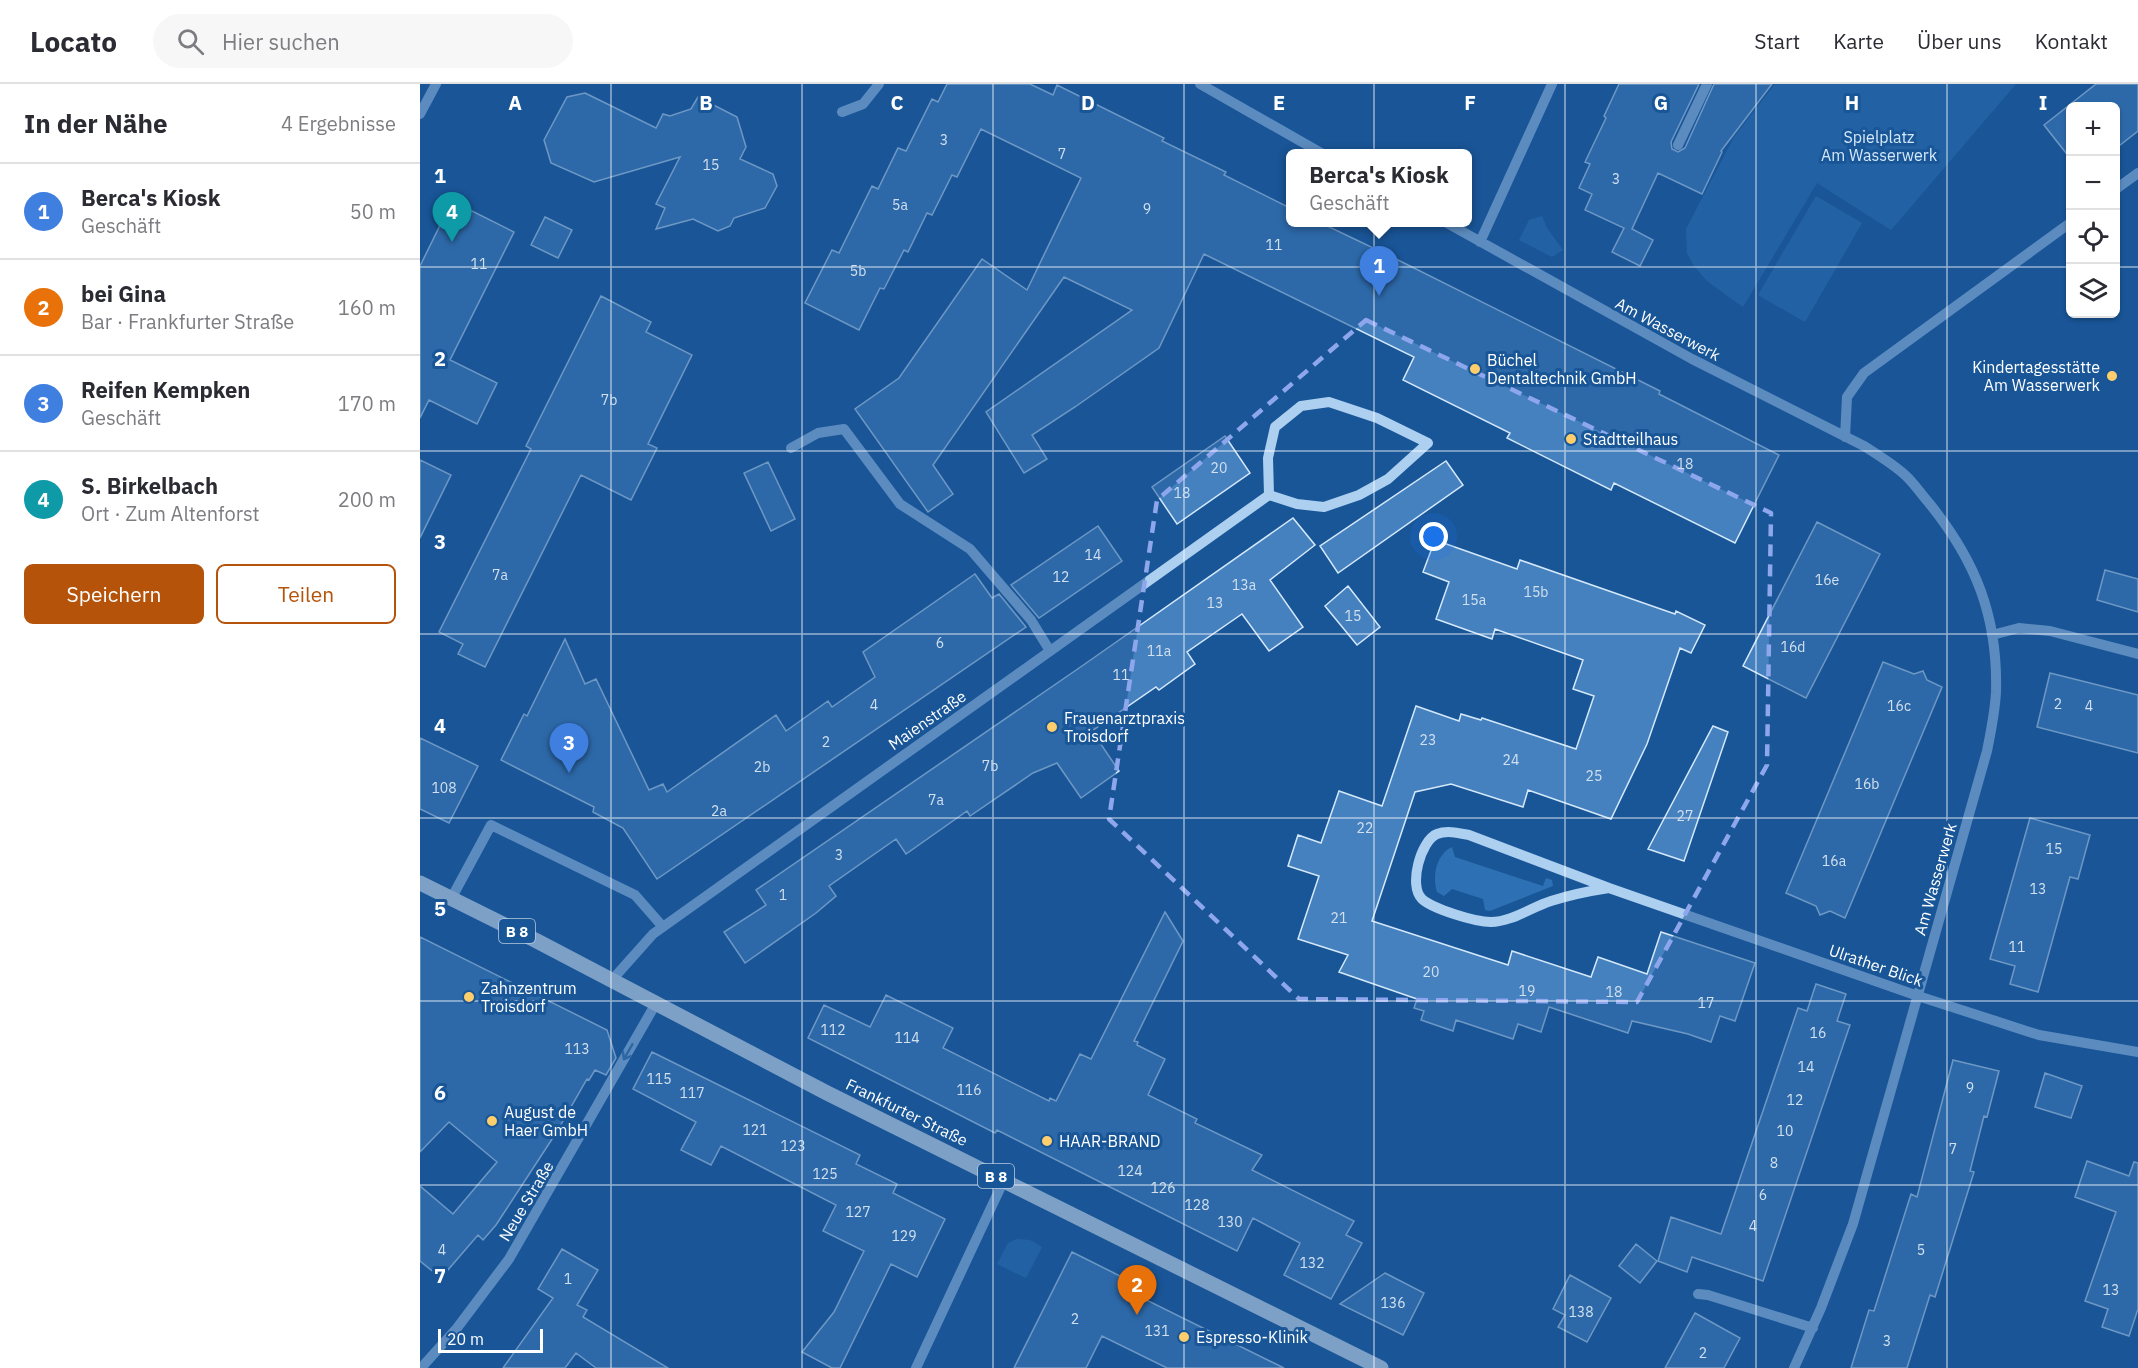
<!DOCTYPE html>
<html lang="de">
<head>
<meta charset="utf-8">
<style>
	body { margin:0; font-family:"IBM Plex Sans",sans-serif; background:#f7f7f7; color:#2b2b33 }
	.controls { position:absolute; right:18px; top:18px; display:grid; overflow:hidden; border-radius:9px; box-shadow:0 2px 4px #0004 }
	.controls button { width:54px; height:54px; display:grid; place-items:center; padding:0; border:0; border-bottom:2px solid #e1e1e2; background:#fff; color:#2b2b33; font:30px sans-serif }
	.scale { position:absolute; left:18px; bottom:15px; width:105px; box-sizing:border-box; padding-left:6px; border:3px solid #fff; border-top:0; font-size:16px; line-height:21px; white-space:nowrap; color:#fff; -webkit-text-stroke:4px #195697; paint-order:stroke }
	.you { position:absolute; left:1014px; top:453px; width:21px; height:21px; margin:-15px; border:4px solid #fff; border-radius:50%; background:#1a73e8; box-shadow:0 0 0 9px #1a73e833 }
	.badge { display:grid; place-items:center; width:39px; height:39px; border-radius:50%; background:#b45309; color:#fff; font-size:20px; font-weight:700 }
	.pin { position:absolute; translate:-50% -50px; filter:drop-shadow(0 2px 3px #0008) }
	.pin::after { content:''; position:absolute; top:32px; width:21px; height:18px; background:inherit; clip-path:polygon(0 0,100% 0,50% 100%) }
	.popup { position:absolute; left:866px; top:65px; width:186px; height:78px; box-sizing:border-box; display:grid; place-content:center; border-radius:9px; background:#fff; filter:drop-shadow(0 2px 4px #0005); font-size:20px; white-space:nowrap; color:#7c7c81 }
	.popup b { font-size:22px; color:#2b2b33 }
	.popup::after { content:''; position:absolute; left:50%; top:100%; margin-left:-12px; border:12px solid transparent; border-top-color:#fff }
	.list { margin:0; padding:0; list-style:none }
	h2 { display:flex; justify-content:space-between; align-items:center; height:78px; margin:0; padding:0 24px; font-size:26px }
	h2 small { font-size:20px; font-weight:400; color:#7c7c81 }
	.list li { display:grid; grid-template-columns:39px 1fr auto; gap:18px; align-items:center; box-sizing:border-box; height:96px; padding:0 24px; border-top:2px solid #e1e1e2 }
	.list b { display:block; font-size:22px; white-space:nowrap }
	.list p { margin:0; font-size:20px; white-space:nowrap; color:#7c7c81 }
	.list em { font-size:20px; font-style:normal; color:#7c7c81 }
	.actions { display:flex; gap:12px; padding:18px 24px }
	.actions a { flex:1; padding:14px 0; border:2px solid #b45309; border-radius:9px; text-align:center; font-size:21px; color:#b45309 }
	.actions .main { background:#b45309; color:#fff }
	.icon { flex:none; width:33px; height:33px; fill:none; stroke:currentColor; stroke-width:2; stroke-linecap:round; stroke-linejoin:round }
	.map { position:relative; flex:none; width:1718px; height:1284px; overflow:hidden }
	header { display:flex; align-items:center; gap:36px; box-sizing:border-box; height:84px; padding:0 30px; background:#fff; border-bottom:2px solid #e1e1e2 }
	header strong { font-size:28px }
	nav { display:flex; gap:33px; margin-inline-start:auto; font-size:21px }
	.search { width:420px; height:54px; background:#f7f7f7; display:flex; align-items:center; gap:15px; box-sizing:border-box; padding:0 21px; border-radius:33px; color:#7c7c81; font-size:22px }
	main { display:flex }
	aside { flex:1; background:#fff }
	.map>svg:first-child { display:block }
	.green { fill:#2d71b4 }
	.building { fill:#4681bf; stroke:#d4e8fb; stroke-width:1.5 }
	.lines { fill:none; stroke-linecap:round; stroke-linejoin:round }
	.minor { stroke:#adcff0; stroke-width:10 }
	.major { stroke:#f6faff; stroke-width:15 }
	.oneway { stroke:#457ab2 }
	.marked { fill:none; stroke:#8ea6ec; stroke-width:4.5; stroke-dasharray:12 8; stroke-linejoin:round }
	.grid { fill:none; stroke:#fff; stroke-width:1.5; stroke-opacity:0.55 }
	.poi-dot { fill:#ffce6c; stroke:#195697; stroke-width:2 }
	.labels { text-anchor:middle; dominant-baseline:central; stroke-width:6; stroke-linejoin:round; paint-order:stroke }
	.number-label { font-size:14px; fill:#d1e0ef }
	.shield { fill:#195697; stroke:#bacce0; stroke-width:1.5 }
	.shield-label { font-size:15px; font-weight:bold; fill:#fff }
	.park-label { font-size:16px; fill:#d4e8fb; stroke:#195697 }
	.street-label { font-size:16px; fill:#fff; stroke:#195697 }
	.poi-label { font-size:16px; fill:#fff; stroke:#195697; text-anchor:start }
	.grid-label { font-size:20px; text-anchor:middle; font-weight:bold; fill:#fff; stroke:#195697; stroke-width:6; stroke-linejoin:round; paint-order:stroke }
</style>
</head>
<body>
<header>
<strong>Locato</strong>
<div class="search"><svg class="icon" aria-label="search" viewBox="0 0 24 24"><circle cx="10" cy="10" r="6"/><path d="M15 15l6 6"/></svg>Hier suchen</div>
<nav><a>Start</a><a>Karte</a><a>Über uns</a><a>Kontakt</a></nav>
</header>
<main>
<aside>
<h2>In der Nähe<small>4 Ergebnisse</small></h2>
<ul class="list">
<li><span class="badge" style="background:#3f7fe0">1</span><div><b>Berca's Kiosk</b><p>Geschäft</p></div><em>50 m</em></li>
<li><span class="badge" style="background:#e8710a">2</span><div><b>bei Gina</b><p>Bar · Frankfurter Straße</p></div><em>160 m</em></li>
<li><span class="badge" style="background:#3f7fe0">3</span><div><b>Reifen Kempken</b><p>Geschäft</p></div><em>170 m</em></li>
<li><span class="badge" style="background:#0f9aa8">4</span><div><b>S. Birkelbach</b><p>Ort · Zum Altenforst</p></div><em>200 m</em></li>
</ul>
<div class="actions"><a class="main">Speichern</a><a>Teilen</a></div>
</aside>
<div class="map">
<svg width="1718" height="1284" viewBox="0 0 1718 1284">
	<rect width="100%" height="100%" fill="#195697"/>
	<!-- green -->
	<path class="green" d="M1355 0H1596L1471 146 1397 99 1323 223 1287 197 1274 182 1267 169 1266 145 1314 53Z
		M1396 112 1442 139 1385 238 1338 211Z
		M1122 132 1127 144 1143 166 1132 173 1099 156 1109 136Z
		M1032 763 1035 773 1123 802 1126 794 1132 796 1133 802 1070 827 1065 826 1063 815 1032 805 1024 812 1017 808C1012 793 1016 770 1032 763Z
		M597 1155 610 1156 622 1163 606 1194 577 1180 588 1159Z"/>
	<!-- building -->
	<path class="building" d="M527 0H610L633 11 637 1 744 54 742 57 806 88 804 91 870 124V138H899L972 173 1240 307 1239 310 1359 371 1315 459 1194 399 1191 406 1087 354 1090 349 983 296 994 273 784 170 739 264 655 323 612 351 627 375 604 389 566 328 712 226 644 193 513 381 533 410 508 428 435 325 479 294 562 175 607 206 661 94 561 45 537 93 532 91 512 131 507 129 488 168 484 166 464 205 460 204 439 246 385 219 412 166 419 169 452 102 458 105 478 64 486 67 512 15 518 18Z
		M1199 0H1279L1251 58 1252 65 1258 68 1265 64 1294 0H1352L1301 67 1302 68 1282 110 1238 89 1212 145 1233 156 1220 182 1192 168 1204 144 1165 126 1172 110 1159 104 1170 80 1165 78 1186 34 1184 32Z
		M1676 0H1718V47L1695 65V22H1650V74L1624 41Z
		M165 9 236 44 243 30 250 32 271 25 278 13 317 33 326 63 320 75 353 90 357 102 345 124 314 134 310 142 298 147 273 135 236 145 245 124 236 120 260 73 174 98 131 79 124 56 147 13Z
		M32 117 94 148 30 276 77 299 57 340 9 316 0 334V182Z
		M125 133 152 146 138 174 111 161Z
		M181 212 231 238 226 248 272 271 228 360 237 364 211 416 161 391 65 583 38 570 43 560 19 548 111 365 106 362Z
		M805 352 830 389 757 440 732 403Z
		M0 376 31 391 0 454Z
		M1026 377 1043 401 918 489 900 462Z
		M348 378 375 435 351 447 324 389Z
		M873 434 895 461 850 496 883 543 849 567 822 530 767 568 775 580 739 606 736 603 672 647 699 687 661 714 637 679 613 689 550 732 547 727 486 770 476 755 409 802 416 812 396 829 325 879 304 848 346 821 336 806 662 582Z
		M1397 438 1460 470 1386 614 1323 582Z
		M678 442 702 477 619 534 591 501Z
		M1015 456 1097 485 1100 476 1255 530 1256 527 1285 541 1271 569 1260 564 1227 660 1191 735 1108 706 1103 723 1031 700 995 708 952 837 1088 881 1092 867 1171 893 1178 873 1227 890 1241 848 1335 879 1315 937 1300 932 1291 958 1268 950 1212 937 1208 949 1129 923 1121 948 1098 940 1093 955 1036 936 1033 947 1001 936 1004 927 994 924 997 915 919 888 928 871 878 855 899 792 868 782 878 751 901 759 919 707 962 722 996 622 1039 637 1041 630 1061 636 1062 634 1156 665 1174 612 1153 605 1163 576 1075 545 1072 555 1016 535 1029 498 1003 488Z
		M1685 486 1718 495V528L1677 516Z
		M555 490 572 514 579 510 606 543 237 795 203 744 173 728 174 723 81 676 104 630 107 632 145 555 165 600 176 595 229 706 243 700 247 708 356 631 366 647 408 617 412 623 455 593 443 568Z
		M928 502 960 543 937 561 905 522Z
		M1463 578 1494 590 1503 587 1507 596 1522 603 1425 834 1410 827 1400 831 1396 822 1366 809Z
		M1630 589 1718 611V669L1617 643Z
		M1293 642 1308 648 1264 777 1228 765Z
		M0 654 58 682 29 739 0 725Z
		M1610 734 1670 751 1658 795 1650 793 1618 908 1590 900 1595 882 1570 875Z
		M745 828 763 857 714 957 718 958 717 961 745 975 728 1011 777 1035 775 1039 842 1071 832 1086 934 1137 926 1151 942 1159 911 1215 864 1191 880 1159 833 1134 817 1167 577 1046 575 1049 388 954 404 921 450 943 466 911 533 944 523 964 629 1017 630 1014 636 1017 660 970 671 975Z
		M0 853 187 946 196 974 186 991 175 986 169 996 167 995 136 1049 76 1141 63 1156 58 1151 21 1194 0 1177V1102L33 1130 77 1078 29 1038 0 1068Z
		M1396 900 1426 910 1417 937 1430 941 1343 1197 1272 1173 1267 1188 1238 1177 1251 1133 1301 1150 1378 924 1387 927Z
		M232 968 440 1071 436 1080 477 1100 473 1109 525 1135 497 1193 471 1180 420 1284H412L382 1268 414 1228 444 1167 403 1147 416 1121 301 1062 291 1081 261 1066 276 1038 213 1005Z
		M1533 976 1579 987 1567 1033 1564 1032 1550 1087 1554 1088 1515 1213 1510 1211 1487 1284H1431L1449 1226 1454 1227 1491 1110 1497 1113Z
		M1625 989 1662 1002 1651 1034 1615 1023Z
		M1667 1077 1709 1092 1714 1078 1718 1079V1225L1709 1252 1682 1243 1688 1225 1665 1217 1696 1128 1655 1113Z
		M1216 1160 1237 1177 1220 1199 1199 1182Z
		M142 1165 178 1186 157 1221 167 1226 163 1233 248 1284H176L156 1269 145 1284H83L133 1214 118 1205Z
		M652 1168 710 1197 706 1206 864 1284H747L682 1252 666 1284H594Z
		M965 1189 1004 1209 983 1251 920 1220Z
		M1150 1191 1191 1214 1167 1258 1138 1243 1145 1231 1133 1225Z
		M1275 1229 1320 1254 1304 1284H1245Z"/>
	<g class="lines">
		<!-- minor -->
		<path class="minor" d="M780 0 903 70
			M422 28 443 20 459 0
			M0 30 16 0
			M1258 61 1287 0
			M1696 105 1718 89
			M1025 138 1272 275 1444 362C1458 371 1473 380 1485 391 1494 399 1501 410 1509 419 1556 477 1578 533 1576 608 1575 628 1571 647 1567 667L1433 1140 1401 1224 1374 1284
			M1060 158 1132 0
			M909 318 957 334 1008 359 968 395 939 411 904 423 877 420 849 411 848 374 855 343 881 322Z
			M1425 353 1427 313 1444 289 1650 139
			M371 364 398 349 424 345 480 420 550 465 611 536 630 567
			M1572 551 1599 544 1630 547 1718 570
			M1189 804C1169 807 1150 811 1131 817 1112 823 1091 838 1071 838 1055 838 1013 825 1002 815 988 802 1001 756 1017 750 1027 746 1039 749 1049 751L1189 804 1498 912 1619 951 1718 968
			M31 815 71 741 215 811 243 843
			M192 896 233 850 849 411
			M1278 1210 1288 1211 1393 1244
			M1 1284 37 1244 89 1175 235 921
			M496 1284 584 1096"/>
		<!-- major -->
		<path class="major" d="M0 799 115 856 407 1009 961 1284"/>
	</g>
	<!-- one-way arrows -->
	<defs><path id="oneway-shaft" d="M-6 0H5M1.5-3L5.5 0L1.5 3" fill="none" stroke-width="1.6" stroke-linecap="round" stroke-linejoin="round" transform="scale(1.5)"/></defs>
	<use class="oneway" href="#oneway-shaft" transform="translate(208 968) rotate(120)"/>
	<!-- marked area -->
	<path d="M0 0H1718V1284H0ZM946 236 1351 429 1347 681 1217 918 879 915 689 735 737 416Z" fill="#195697" fill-opacity=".55" fill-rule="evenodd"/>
	<path class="marked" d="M946 236 1351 429 1347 681 1217 918 879 915 689 735 737 416Z"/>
	<!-- grid -->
	<path class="grid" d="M191 0V1284M382 0V1284M573 0V1284M764 0V1284M954 0V1284M1145 0V1284M1336 0V1284M1527 0V1284M0 183H1650M1696 183H1718M0 367H1718M0 550H1718M0 734H1718M0 917H1718M0 1101H1718"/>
	<!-- markers -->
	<g class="poi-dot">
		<circle cx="1055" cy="285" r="6"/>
		<circle cx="1692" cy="292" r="6"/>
		<circle cx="1151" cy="355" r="6"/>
		<circle cx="632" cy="643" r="6"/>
		<circle cx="49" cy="913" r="6"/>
		<circle cx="72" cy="1037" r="6"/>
		<circle cx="627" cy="1057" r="6"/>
		<circle cx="764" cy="1253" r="6"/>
	</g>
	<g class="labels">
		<!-- number labels -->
		<g class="number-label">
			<text x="524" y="56">3</text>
			<text x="642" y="70">7</text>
			<text x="291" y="81">15</text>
			<text x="1196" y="95">3</text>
			<text x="480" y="121">5a</text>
			<text x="727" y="125">9</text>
			<text x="854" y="161">11</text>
			<text x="59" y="180">11</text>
			<text x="438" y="187">5b</text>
			<text x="189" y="316">7b</text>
			<text x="1265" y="380">18</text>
			<text x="799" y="384">20</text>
			<text x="762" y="409">18</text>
			<text x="673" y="471">14</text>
			<text x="80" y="491">7a</text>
			<text x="641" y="493">12</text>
			<text x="1407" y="496">16e</text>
			<text x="824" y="501">13a</text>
			<text x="1116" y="508">15b</text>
			<text x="1054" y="516">15a</text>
			<text x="795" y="519">13</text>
			<text x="933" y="532">15</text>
			<text x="520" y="559">6</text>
			<text x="1373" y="563">16d</text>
			<text x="739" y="567">11a</text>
			<text x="701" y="591">11</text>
			<text x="1638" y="620">2</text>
			<text x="454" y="621">4</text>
			<text x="1479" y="622">16c</text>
			<text x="1669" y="622">4</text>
			<text x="1008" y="656">23</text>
			<text x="406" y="658">2</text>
			<text x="1091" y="676">24</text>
			<text x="570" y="682">7b</text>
			<text x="342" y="683">2b</text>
			<text x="1174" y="692">25</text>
			<text x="1447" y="700">16b</text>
			<text x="24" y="704">108</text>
			<text x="516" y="716">7a</text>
			<text x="299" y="727">2a</text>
			<text x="1265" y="732">27</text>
			<text x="945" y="744">22</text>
			<text x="1634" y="765">15</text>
			<text x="419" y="771">3</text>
			<text x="1414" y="777">16a</text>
			<text x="1618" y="805">13</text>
			<text x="363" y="811">1</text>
			<text x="919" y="834">21</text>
			<text x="1597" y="863">11</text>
			<text x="1011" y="888">20</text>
			<text x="1107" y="907">19</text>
			<text x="1194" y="908">18</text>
			<text x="1286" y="919">17</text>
			<text x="413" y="946">112</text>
			<text x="1398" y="949">16</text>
			<text x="487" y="954">114</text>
			<text x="157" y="965">113</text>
			<text x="1386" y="983">14</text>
			<text x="239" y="995">115</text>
			<text x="1550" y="1004">9</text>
			<text x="549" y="1006">116</text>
			<text x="272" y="1009">117</text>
			<text x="1375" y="1016">12</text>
			<text x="335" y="1046">121</text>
			<text x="1365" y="1047">10</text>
			<text x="373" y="1062">123</text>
			<text x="1533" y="1065">7</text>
			<text x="1354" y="1079">8</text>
			<text x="710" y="1087">124</text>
			<text x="405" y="1090">125</text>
			<text x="743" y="1104">126</text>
			<text x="1343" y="1111">6</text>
			<text x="777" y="1121">128</text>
			<text x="438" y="1128">127</text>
			<text x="810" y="1138">130</text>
			<text x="1333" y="1142">4</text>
			<text x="484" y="1152">129</text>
			<text x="22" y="1166">4</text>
			<text x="1501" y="1166">5</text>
			<text x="892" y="1179">132</text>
			<text x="148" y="1195">1</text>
			<text x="1691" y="1206">13</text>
			<text x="973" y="1219">136</text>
			<text x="1161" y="1228">138</text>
			<text x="655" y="1235">2</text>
			<text x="737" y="1247">131</text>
			<text x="1467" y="1257">3</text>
			<text x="1283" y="1269">2</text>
		</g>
		<!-- shield labels -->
		<g class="shield">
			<rect x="79" y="835" width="36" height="24" rx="4.5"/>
			<rect x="558" y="1080" width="36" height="24" rx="4.5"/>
		</g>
		<g class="shield-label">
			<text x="97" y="847">B 8</text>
			<text x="576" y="1092">B 8</text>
		</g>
		<!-- park labels -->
		<g class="park-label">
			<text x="1459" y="53">Spielplatz<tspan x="1459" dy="18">Am Wasserwerk</tspan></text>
		</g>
		<!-- street labels -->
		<g class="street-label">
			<text transform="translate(1248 245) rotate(28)">Am Wasserwerk</text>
			<text transform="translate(507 636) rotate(-35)">Maienstraße</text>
			<text transform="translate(1515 795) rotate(-74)">Am Wasserwerk</text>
			<text transform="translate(1456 881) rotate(19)">Ulrather Blick</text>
			<text transform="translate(487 1028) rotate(26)">Frankfurter Straße</text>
			<text transform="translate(106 1117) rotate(-59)">Neue Straße</text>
		</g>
		<!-- poi labels -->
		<g class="poi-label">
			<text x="1067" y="276">Büchel<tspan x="1067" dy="18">Dentaltechnik GmbH</tspan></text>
			<text x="1680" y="283" text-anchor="end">Kindertagesstätte<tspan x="1680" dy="18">Am Wasserwerk</tspan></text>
			<text x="1163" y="355">Stadtteilhaus</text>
			<text x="644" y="634">Frauenarztpraxis<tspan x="644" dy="18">Troisdorf</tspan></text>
			<text x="61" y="904">Zahnzentrum<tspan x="61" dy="18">Troisdorf</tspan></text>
			<text x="84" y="1028">August de<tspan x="84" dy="18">Haer GmbH</tspan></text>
			<text x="639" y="1057">HAAR-BRAND</text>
			<text x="776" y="1253">Espresso-Klinik</text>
		</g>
	</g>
	<g class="grid-label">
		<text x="95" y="26">A</text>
		<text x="286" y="26">B</text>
		<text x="477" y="26">C</text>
		<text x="668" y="26">D</text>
		<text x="859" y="26">E</text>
		<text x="1050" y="26">F</text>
		<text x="1241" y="26">G</text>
		<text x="1432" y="26">H</text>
		<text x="1623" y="26">I</text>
		<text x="20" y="99">1</text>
		<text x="20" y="282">2</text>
		<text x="20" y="465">3</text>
		<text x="20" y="649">4</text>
		<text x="20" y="832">5</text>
		<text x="20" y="1016">6</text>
		<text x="20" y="1199">7</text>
	</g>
</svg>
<div class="controls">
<button>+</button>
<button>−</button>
<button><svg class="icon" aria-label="locate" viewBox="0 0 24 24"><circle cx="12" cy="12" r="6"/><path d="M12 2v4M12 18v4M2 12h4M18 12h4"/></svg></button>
<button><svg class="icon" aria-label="layers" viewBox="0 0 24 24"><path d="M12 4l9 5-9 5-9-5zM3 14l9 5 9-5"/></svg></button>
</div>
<div class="scale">20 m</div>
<div class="you"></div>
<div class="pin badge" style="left:959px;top:212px;background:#3f7fe0">1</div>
<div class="popup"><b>Berca's Kiosk</b>Geschäft</div>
<div class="pin badge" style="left:717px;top:1231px;background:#e8710a">2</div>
<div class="pin badge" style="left:149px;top:689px;background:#3f7fe0">3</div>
<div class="pin badge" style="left:32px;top:158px;background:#0f9aa8">4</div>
</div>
</main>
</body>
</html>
